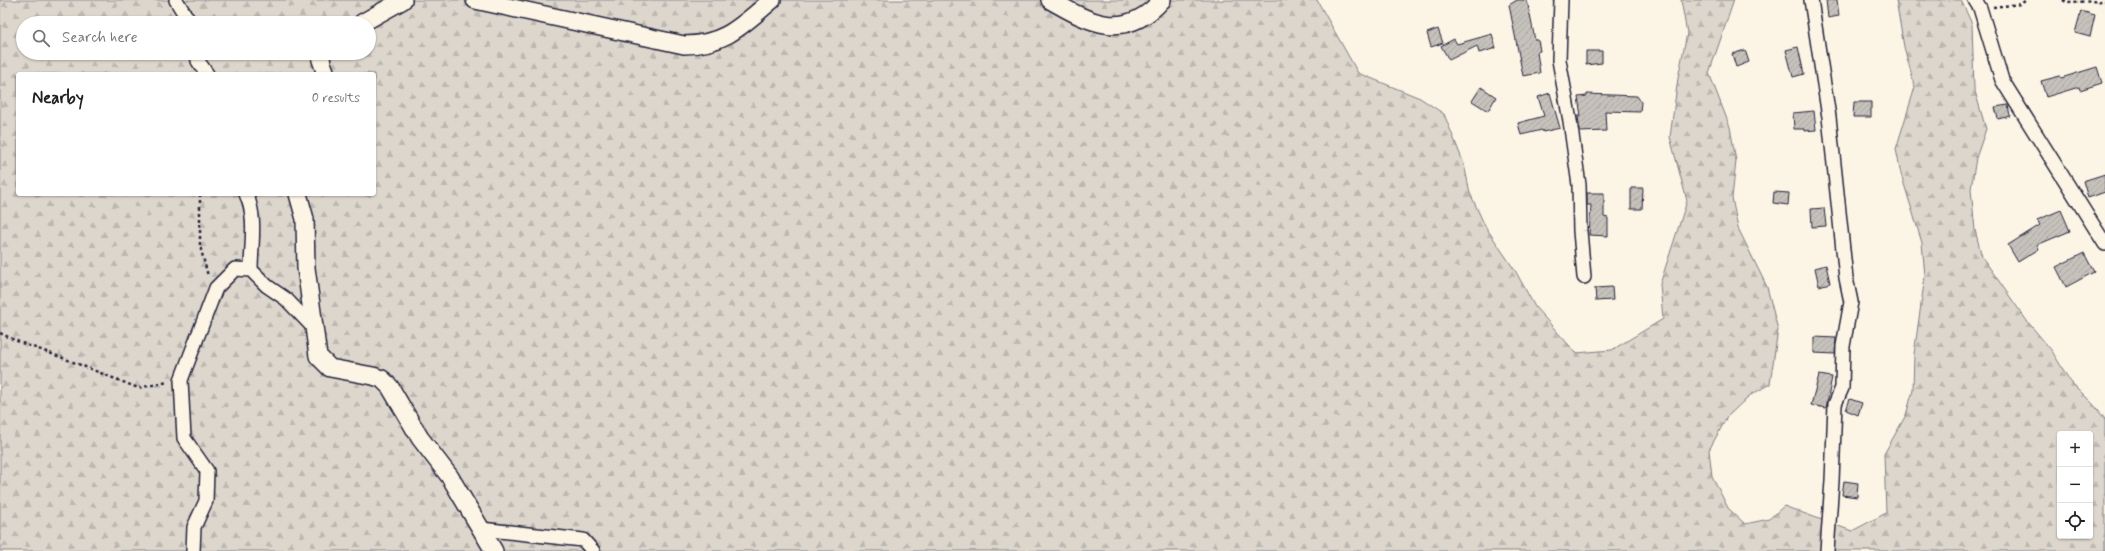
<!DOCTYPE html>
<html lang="en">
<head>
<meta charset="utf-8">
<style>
	body { margin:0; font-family:Mynerve,sans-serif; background:#f2f2f2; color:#222 }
	.controls { position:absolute; right:12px; bottom:12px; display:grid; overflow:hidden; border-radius:4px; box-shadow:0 1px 3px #0004 }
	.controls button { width:36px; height:36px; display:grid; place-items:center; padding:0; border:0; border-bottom:1px solid #e0e0e0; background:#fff; color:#222; font:20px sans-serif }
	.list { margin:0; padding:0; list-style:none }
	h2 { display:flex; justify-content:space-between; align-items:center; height:52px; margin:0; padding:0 16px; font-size:17px }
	h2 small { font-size:13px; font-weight:400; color:#767676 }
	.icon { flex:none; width:22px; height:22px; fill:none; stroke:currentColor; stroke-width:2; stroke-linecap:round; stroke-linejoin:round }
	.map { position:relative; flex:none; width:2105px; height:551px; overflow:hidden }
	.search { position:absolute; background:#fff; box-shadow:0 1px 3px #0004; left:16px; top:16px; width:360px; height:44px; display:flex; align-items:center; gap:10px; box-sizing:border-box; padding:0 14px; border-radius:22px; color:#767676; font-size:15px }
	.panel { position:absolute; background:#fff; box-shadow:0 1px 3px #0004; left:16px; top:72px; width:360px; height:124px; border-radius:4px }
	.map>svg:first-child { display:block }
	.forest { fill:url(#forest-firs); stroke:#7f7c84; fill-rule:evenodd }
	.building { fill:url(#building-hatch); stroke:#22223b }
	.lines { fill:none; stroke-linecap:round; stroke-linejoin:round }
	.minor-casing { stroke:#22223b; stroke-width:16 }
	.tertiary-casing { stroke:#22223b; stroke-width:20 }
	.path { stroke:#22223b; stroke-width:2.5; stroke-dasharray:3 3; stroke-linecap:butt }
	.minor { stroke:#fcf5e5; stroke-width:13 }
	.tertiary { stroke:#fcf5e5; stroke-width:17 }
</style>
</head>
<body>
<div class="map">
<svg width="2105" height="551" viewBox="0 0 2105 551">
	<defs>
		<pattern id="forest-firs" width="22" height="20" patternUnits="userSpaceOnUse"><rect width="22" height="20" fill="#dcd6cc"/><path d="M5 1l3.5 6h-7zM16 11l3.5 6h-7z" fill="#bcb7b0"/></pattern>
		<pattern id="building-hatch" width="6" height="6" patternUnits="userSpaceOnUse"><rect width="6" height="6" fill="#c6c1bb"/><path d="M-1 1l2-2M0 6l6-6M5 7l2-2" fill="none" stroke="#aaa6a2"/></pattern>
	</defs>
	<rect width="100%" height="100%" fill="#fcf5e5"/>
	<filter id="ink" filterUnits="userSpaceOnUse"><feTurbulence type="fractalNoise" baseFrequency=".025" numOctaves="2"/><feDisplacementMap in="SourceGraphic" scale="8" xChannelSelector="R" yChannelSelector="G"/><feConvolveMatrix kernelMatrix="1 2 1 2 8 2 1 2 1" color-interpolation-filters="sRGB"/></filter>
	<g filter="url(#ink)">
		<!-- forest -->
		<path class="forest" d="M0 0H1317L1358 73 1420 98 1444 114 1464 164 1470 193 1485 226 1516 272 1535 307 1576 353 1612 350 1663 319 1660 284 1687 201 1670 137 1678 78 1687 33 1681 0H1734L1709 73 1730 127 1736 161 1732 198 1738 228 1767 287 1778 330 1770 384 1749 396 1727 417 1709 450 1712 476 1728 508 1745 524 1769 519 1784 506 1852 531 1886 513 1884 454 1906 415 1913 390 1914 354 1925 276 1922 243 1901 174 1896 149 1915 87 1904 47 1896 0H1961L1972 24 1974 88 1986 129 1976 158 1971 189 1975 230 1982 257 2027 321 2052 351 2070 381 2093 404 2105 419V551H0ZM23 23H369V53H23ZM18 74H374V194H18ZM2060 434H2090V536H2060Z"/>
		<!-- building -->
		<path class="building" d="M1517 0H1527L1535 40H1538L1540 51 1537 52 1540 73 1523 76 1509 5Z
			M1826 0H1837L1839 16 1828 18Z
			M2081 11 2095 15 2090 37 2075 33Z
			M1438 29 1443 43 1431 47 1427 33Z
			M1492 34 1496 48 1479 53 1477 46 1449 60 1441 46 1454 39 1457 44Z
			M1798 47 1804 74 1793 77 1786 50Z
			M1745 50 1749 62 1736 67 1732 54Z
			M1586 51H1602V63L1586 65Z
			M2097 67 2102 83 2080 90 2079 87 2046 97 2041 81 2060 76 2061 78Z
			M1481 87 1496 97 1488 111 1472 101Z
			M1550 93 1560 128 1543 132 1542 130 1521 135 1518 123 1544 116 1538 97Z
			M1587 94 1637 96 1641 102 1640 112 1605 111 1606 131 1580 132 1578 116H1581L1578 97 1587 96Z
			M1854 102H1871V117H1853Z
			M2008 105 2010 116 1998 119 1995 107Z
			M1814 111 1816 130 1804 131V129H1794L1793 113Z
			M2105 174V192L2088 198 2083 181Z
			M1631 188H1643L1642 209H1631Z
			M1774 192 1789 193 1788 205 1773 203Z
			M1587 193H1604V217L1608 218V236L1589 235 1591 205H1587Z
			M1824 208 1826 226 1812 227 1811 209Z
			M2061 210 2070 231 2037 245 2039 249 2018 262 2008 245 2040 225 2037 220Z
			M2084 253 2094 272 2066 287 2056 267Z
			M1826 265 1830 283 1819 286 1815 268Z
			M1612 287 1613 300 1596 301 1595 288Z
			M1814 337 1836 338 1835 354 1814 353Z
			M1819 375 1832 377 1826 408 1811 405Z
			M1850 399 1862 403 1858 415 1846 410Z
			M1844 481 1858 483 1857 497 1842 495Z"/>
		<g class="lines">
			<defs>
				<path id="minor" d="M176 0 190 23
					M1561 0 1559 60 1570 121 1579 185 1580 231 1584 277
					M1811 0 1829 117 1846 278 1851 302 1843 346 1842 388 1835 404 1832 481 1827 551
					M1975 0 1980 8 2002 80 2105 244
					M197 53 198 61 207 74
					M251 270 267 286 286 299 312 326
					M481 529 583 540 593 551
					M193 551 194 527 206 501 207 471 184 438 181 380 216 288 235 269 251 270C251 246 257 216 246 194"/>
				<path id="tertiary" d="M475 0 684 45C725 45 742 25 772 0
					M1050 0C1090 23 1125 42 1162 0
					M362 23 403 0
					M322 53 321 60 326 74
					M298 194 305 219 306 268 318 356 330 368 373 376 382 379 390 387 420 438 450 477 494 551"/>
			</defs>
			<!-- minor casing -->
			<use href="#minor" class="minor-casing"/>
			<!-- tertiary casing -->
			<use href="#tertiary" class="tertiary-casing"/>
			<!-- path -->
			<path class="path" d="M2063 0 2066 2 2105 1
				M1993 7 2021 4 2026 0
				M200 194V246L208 276
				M0 333 19 342 63 358 138 388 168 382"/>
			<!-- minor -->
			<use href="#minor" class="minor"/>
			<!-- tertiary -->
			<use href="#tertiary" class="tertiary"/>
		</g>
	</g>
</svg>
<div class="controls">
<button>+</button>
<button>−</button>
<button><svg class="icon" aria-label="locate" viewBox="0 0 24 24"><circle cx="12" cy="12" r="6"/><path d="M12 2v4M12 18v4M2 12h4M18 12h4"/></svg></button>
</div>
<div class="search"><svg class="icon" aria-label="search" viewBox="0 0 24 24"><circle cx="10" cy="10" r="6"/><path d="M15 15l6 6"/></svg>Search here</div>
<section class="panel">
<h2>Nearby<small>0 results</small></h2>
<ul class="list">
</ul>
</section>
</div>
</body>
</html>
